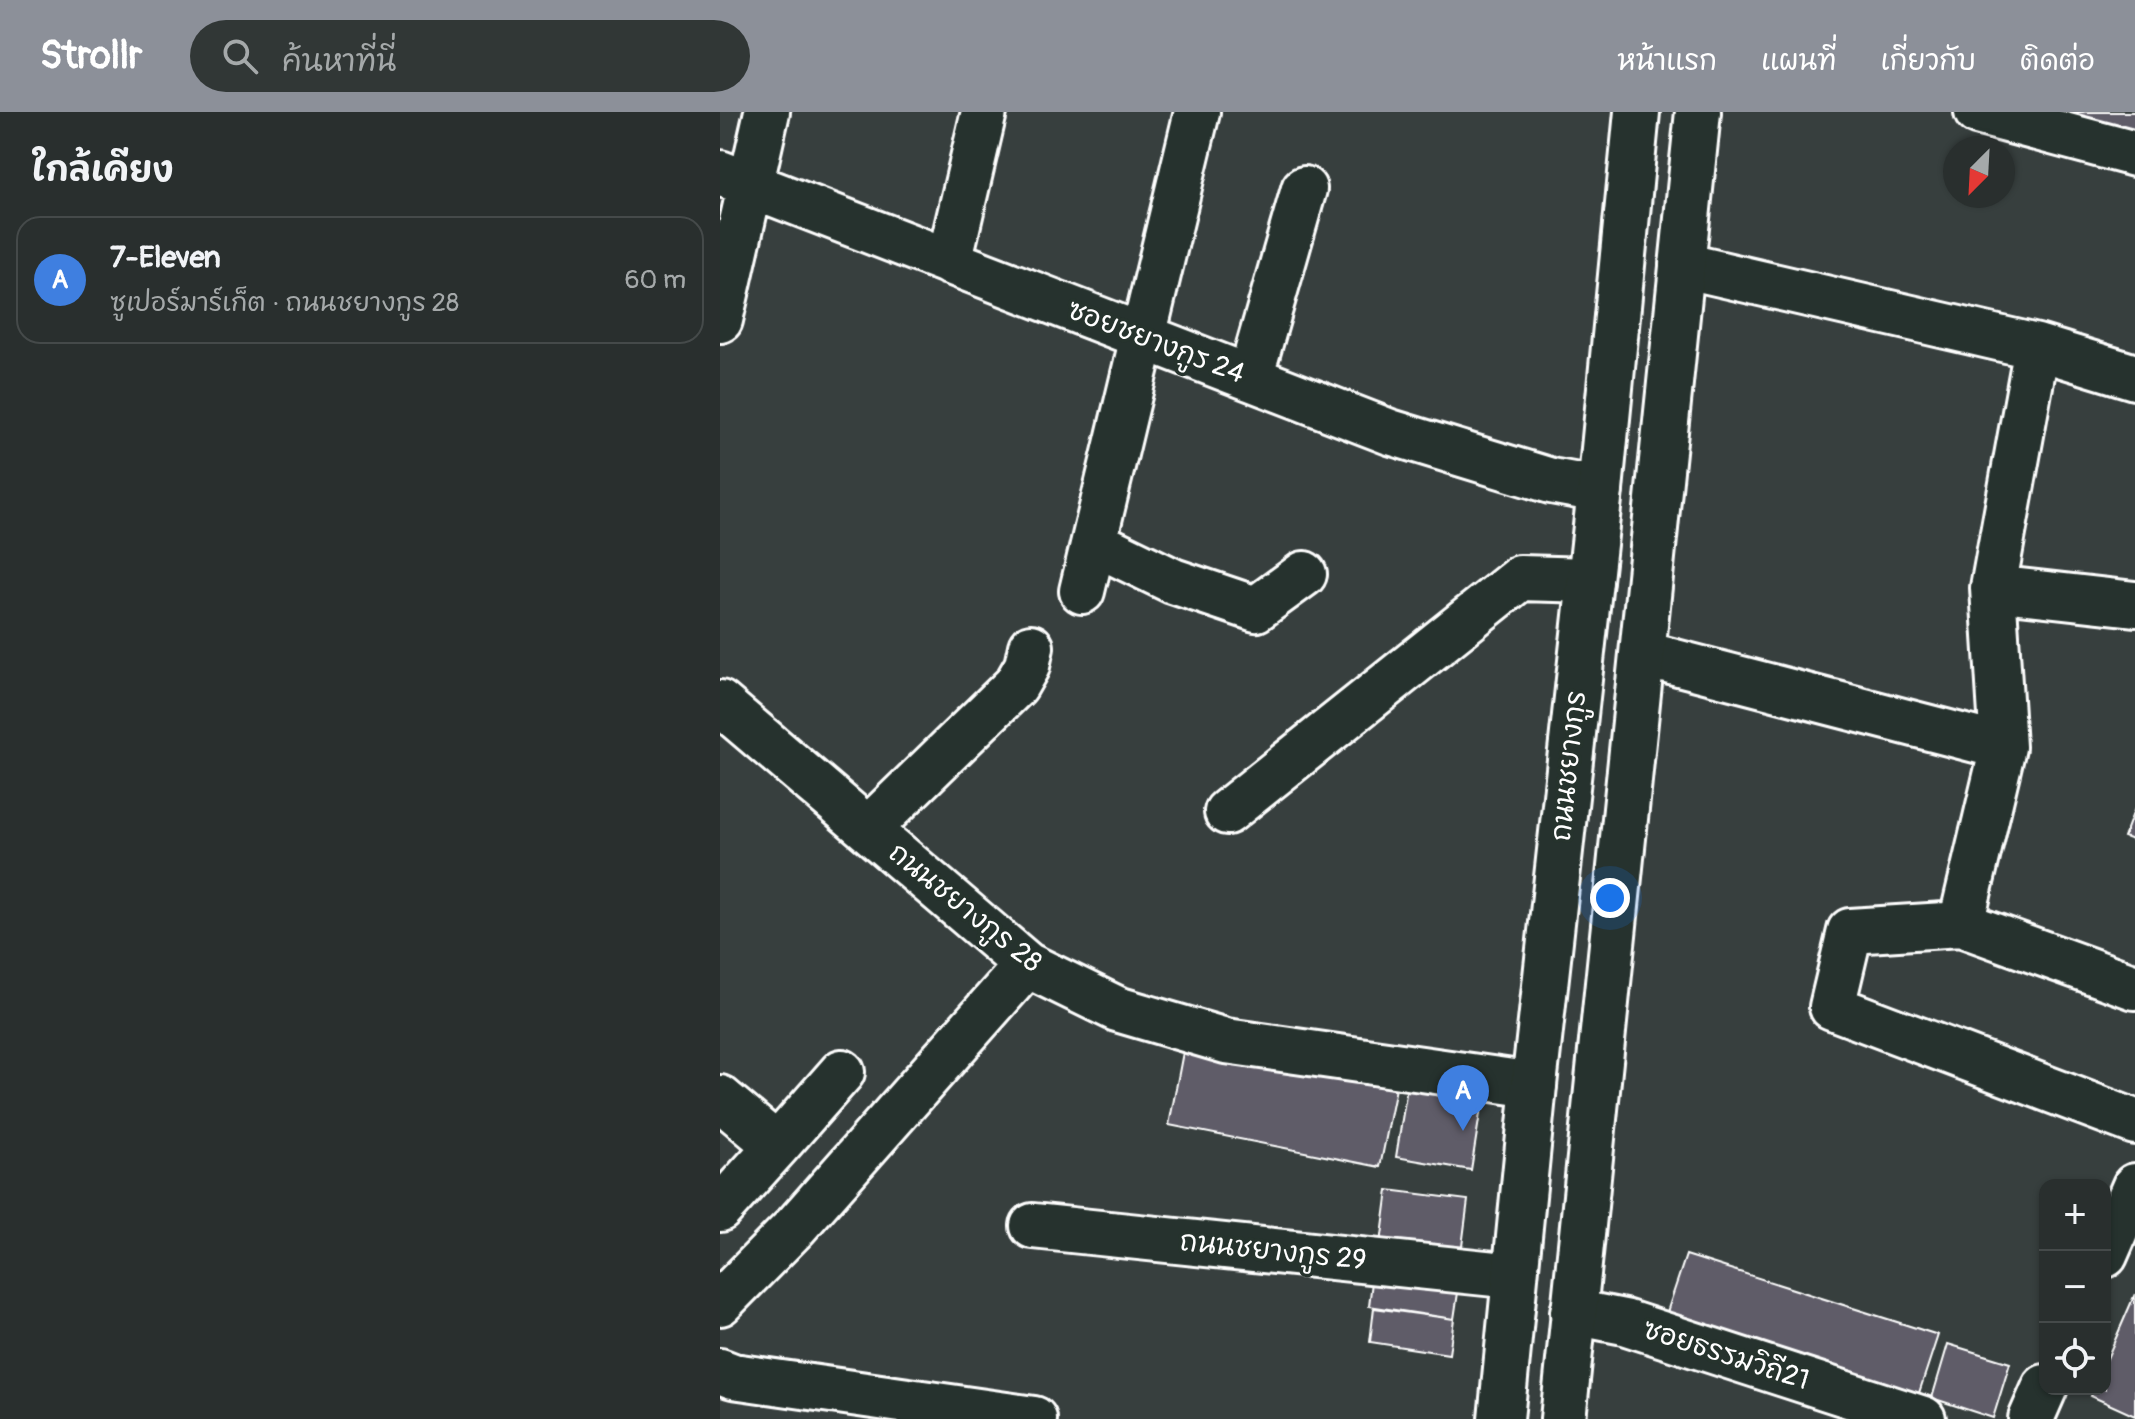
<!DOCTYPE html>
<html lang="th">
<head>
<meta charset="utf-8">
<style>
	body { margin:0; font-family:Pangolin,"Playpen Sans Thai",sans-serif; background:#313736; color:#f1f3f6 }
	.controls { position:absolute; right:24px; bottom:24px; display:grid; overflow:hidden; border-radius:16px; box-shadow:0 2px 6px #0004 }
	.controls button { width:72px; height:72px; display:grid; place-items:center; padding:0; border:0; border-bottom:2px solid #454a4a; background:#292f2e; color:#f1f3f6; font:40px sans-serif }
	.compass { position:absolute; left:1223px; top:24px; width:72px; height:72px; border-radius:50%; background:#292f2e; box-shadow:0 2px 6px #0004; rotate:204deg }
	.you { position:absolute; left:890px; top:786px; width:28px; height:28px; margin:-20px; border:6px solid #fff; border-radius:50%; background:#1a73e8; box-shadow:0 0 0 12px #1a73e833 }
	.badge { display:grid; place-items:center; width:52px; height:52px; border-radius:50%; background:#8c9099; color:#fff; font-size:26px; font-weight:700 }
	.pin { position:absolute; translate:-50% -66px; filter:drop-shadow(0 2px 4px #0008) }
	.pin::after { content:''; position:absolute; top:42px; width:28px; height:24px; background:inherit; clip-path:polygon(0 0,100% 0,50% 100%) }
	.list { margin:0; padding:0; list-style:none }
	h2 { display:flex; justify-content:space-between; align-items:center; height:104px; margin:0; padding:0 32px; font-size:34px }
	h2 small { font-size:26px; font-weight:400; color:#a5a9aa }
	.list li { display:grid; grid-template-columns:52px 1fr auto; gap:24px; align-items:center; box-sizing:border-box; height:128px; margin:0 16px 16px; padding:0 16px; border:2px solid #454a4a; border-radius:24px }
	.list b { display:block; font-size:30px; white-space:nowrap }
	.list p { margin:0; font-size:26px; white-space:nowrap; color:#a5a9aa }
	.list em { font-size:26px; font-style:normal; color:#a5a9aa }
	.icon { flex:none; width:44px; height:44px; fill:none; stroke:currentColor; stroke-width:2; stroke-linecap:round; stroke-linejoin:round }
	.map { position:relative; flex:none; width:1415px; height:1307px; overflow:hidden }
	header { display:flex; align-items:center; gap:48px; box-sizing:border-box; height:112px; padding:0 40px; background:#8c9099; color:#fff }
	header strong { font-size:38px }
	nav { display:flex; gap:44px; margin-inline-start:auto; font-size:28px }
	.search { width:560px; height:72px; background:#313736; display:flex; align-items:center; gap:20px; box-sizing:border-box; padding:0 28px; border-radius:44px; color:#a5a9aa; font-size:30px }
	main { display:flex }
	aside { flex:1; background:#292f2e }
	.map>svg:first-child { display:block }
	.building { fill:#5e5c67; stroke:#fff; stroke-width:2 }
	.lines { fill:none; stroke-linecap:round; stroke-linejoin:round }
	.minor-casing { stroke:#fff; stroke-width:50 }
	.major-casing { stroke:#fff; stroke-width:50 }
	.minor { stroke:#26332d; stroke-width:44 }
	.major { stroke:#26332d; stroke-width:44 }
	.labels { text-anchor:middle; dominant-baseline:central; stroke-width:7; stroke-linejoin:round; paint-order:stroke }
	.street-label { font-size:28px; fill:#fff; stroke:#26332d }
</style>
</head>
<body>
<header>
<strong>Strollr</strong>
<div class="search"><svg class="icon" aria-label="search" viewBox="0 0 24 24"><circle cx="10" cy="10" r="6"/><path d="M15 15l6 6"/></svg>ค้นหาที่นี่</div>
<nav><a>หน้าแรก</a><a>แผนที่</a><a>เกี่ยวกับ</a><a>ติดต่อ</a></nav>
</header>
<main>
<aside>
<h2>ใกล้เคียง<small></small></h2>
<ul class="list">
<li><span class="badge" style="background:#3f7fe0">A</span><div><b>7-Eleven</b><p>ซูเปอร์มาร์เก็ต · ถนนชยางกูร 28</p></div><em>60 m</em></li>
</ul>
</aside>
<div class="map">
<svg width="1415" height="1307" viewBox="0 0 1415 1307">
	<rect width="100%" height="100%" fill="#373f3e"/>
	<filter id="ink" filterUnits="userSpaceOnUse"><feTurbulence type="fractalNoise" baseFrequency=".0125" numOctaves="2"/><feDisplacementMap in="SourceGraphic" scale="16" xChannelSelector="R" yChannelSelector="G"/><feConvolveMatrix kernelMatrix="1 2 1 2 8 2 1 2 1" color-interpolation-filters="sRGB"/></filter>
	<g filter="url(#ink)">
		<!-- building -->
		<path class="building" d="M1306 0H1415V31Z
			M1415 696V729L1404 725Z
			M464 935 676 976 660 1055 449 1013Z
			M687 976 762 989 751 1058 676 1045Z
			M668 1078 748 1088 740 1150 660 1139Z
			M966 1143 1218 1223 1197 1287 945 1206Z
			M653 1162 739 1174 734 1207 649 1194Z
			M1415 1182V1304L1371 1284 1374 1277H1385V1251Z
			M654 1196 734 1207 729 1242 650 1230Z
			M1228 1232 1290 1251 1273 1306 1212 1286Z"/>
		<g class="lines">
			<defs>
				<path id="minor" d="M1257 0 1415 42
					M0 61 670 320 831 369 880 378
					M229 150 264 0
					M962 153 1317 235 1415 265
					M0 208 47 0
					M1317 235 1273 476 1283 635 1241 812 1415 875
					M530 266 584 77
					M375 431 453 469 536 497 584 462
					M1273 476 1415 492
					M362 479 477 0
					M924 542 1283 635
					M0 591 307 853 397 897 506 929 814 973
					M507 700 800 466 870 468
					M148 717 296 573 307 554 311 535
					M1241 812 1130 819 1112 895 1415 1010
					M0 986 57 1034 0 1097
					M57 1034 122 960
					M313 1114 794 1164
					M1385 1143 1415 1074
					M0 1191 75 1115 307 853
					M853 1200 904 1210 1203 1307
					M0 1259 13 1264 314 1307
					M1311 1307 1325 1275"/>
				<path id="major" d="M781 1307 814 973 880 378 917 0
					M843 1307 978 0"/>
			</defs>
			<!-- minor casing -->
			<use href="#minor" class="minor-casing"/>
			<!-- major casing -->
			<use href="#major" class="major-casing"/>
			<!-- minor -->
			<use href="#minor" class="minor"/>
			<!-- major -->
			<use href="#major" class="major"/>
		</g>
	</g>
	<g class="labels">
		<!-- street labels -->
		<g class="street-label">
			<text transform="translate(436 230) rotate(21)">ซอยชยางกูร 24</text>
			<text transform="translate(849 654) rotate(-84)">ถนนชยางกูร</text>
			<text transform="translate(245 796) rotate(39)">ถนนชยางกูร 28</text>
			<text transform="translate(553 1139) rotate(6)">ถนนชยางกูร 29</text>
			<text transform="translate(1006 1243) rotate(18)">ซอยธรรมวิถี21</text>
		</g>
	</g>
</svg>
<div class="controls">
<button>+</button>
<button>−</button>
<button><svg class="icon" aria-label="locate" viewBox="0 0 24 24"><circle cx="12" cy="12" r="6"/><path d="M12 2v4M12 18v4M2 12h4M18 12h4"/></svg></button>
</div>
<svg class="compass" viewBox="-18 -18 36 36"><path d="M0-13l5 13h-10z" fill="#e53935"/><path d="M0 13l5-13h-10z" fill="#a5a9aa"/></svg>
<div class="you"></div>
<div class="pin badge" style="left:743px;top:1019px;background:#3f7fe0">A</div>
</div>
</main>
</body>
</html>
